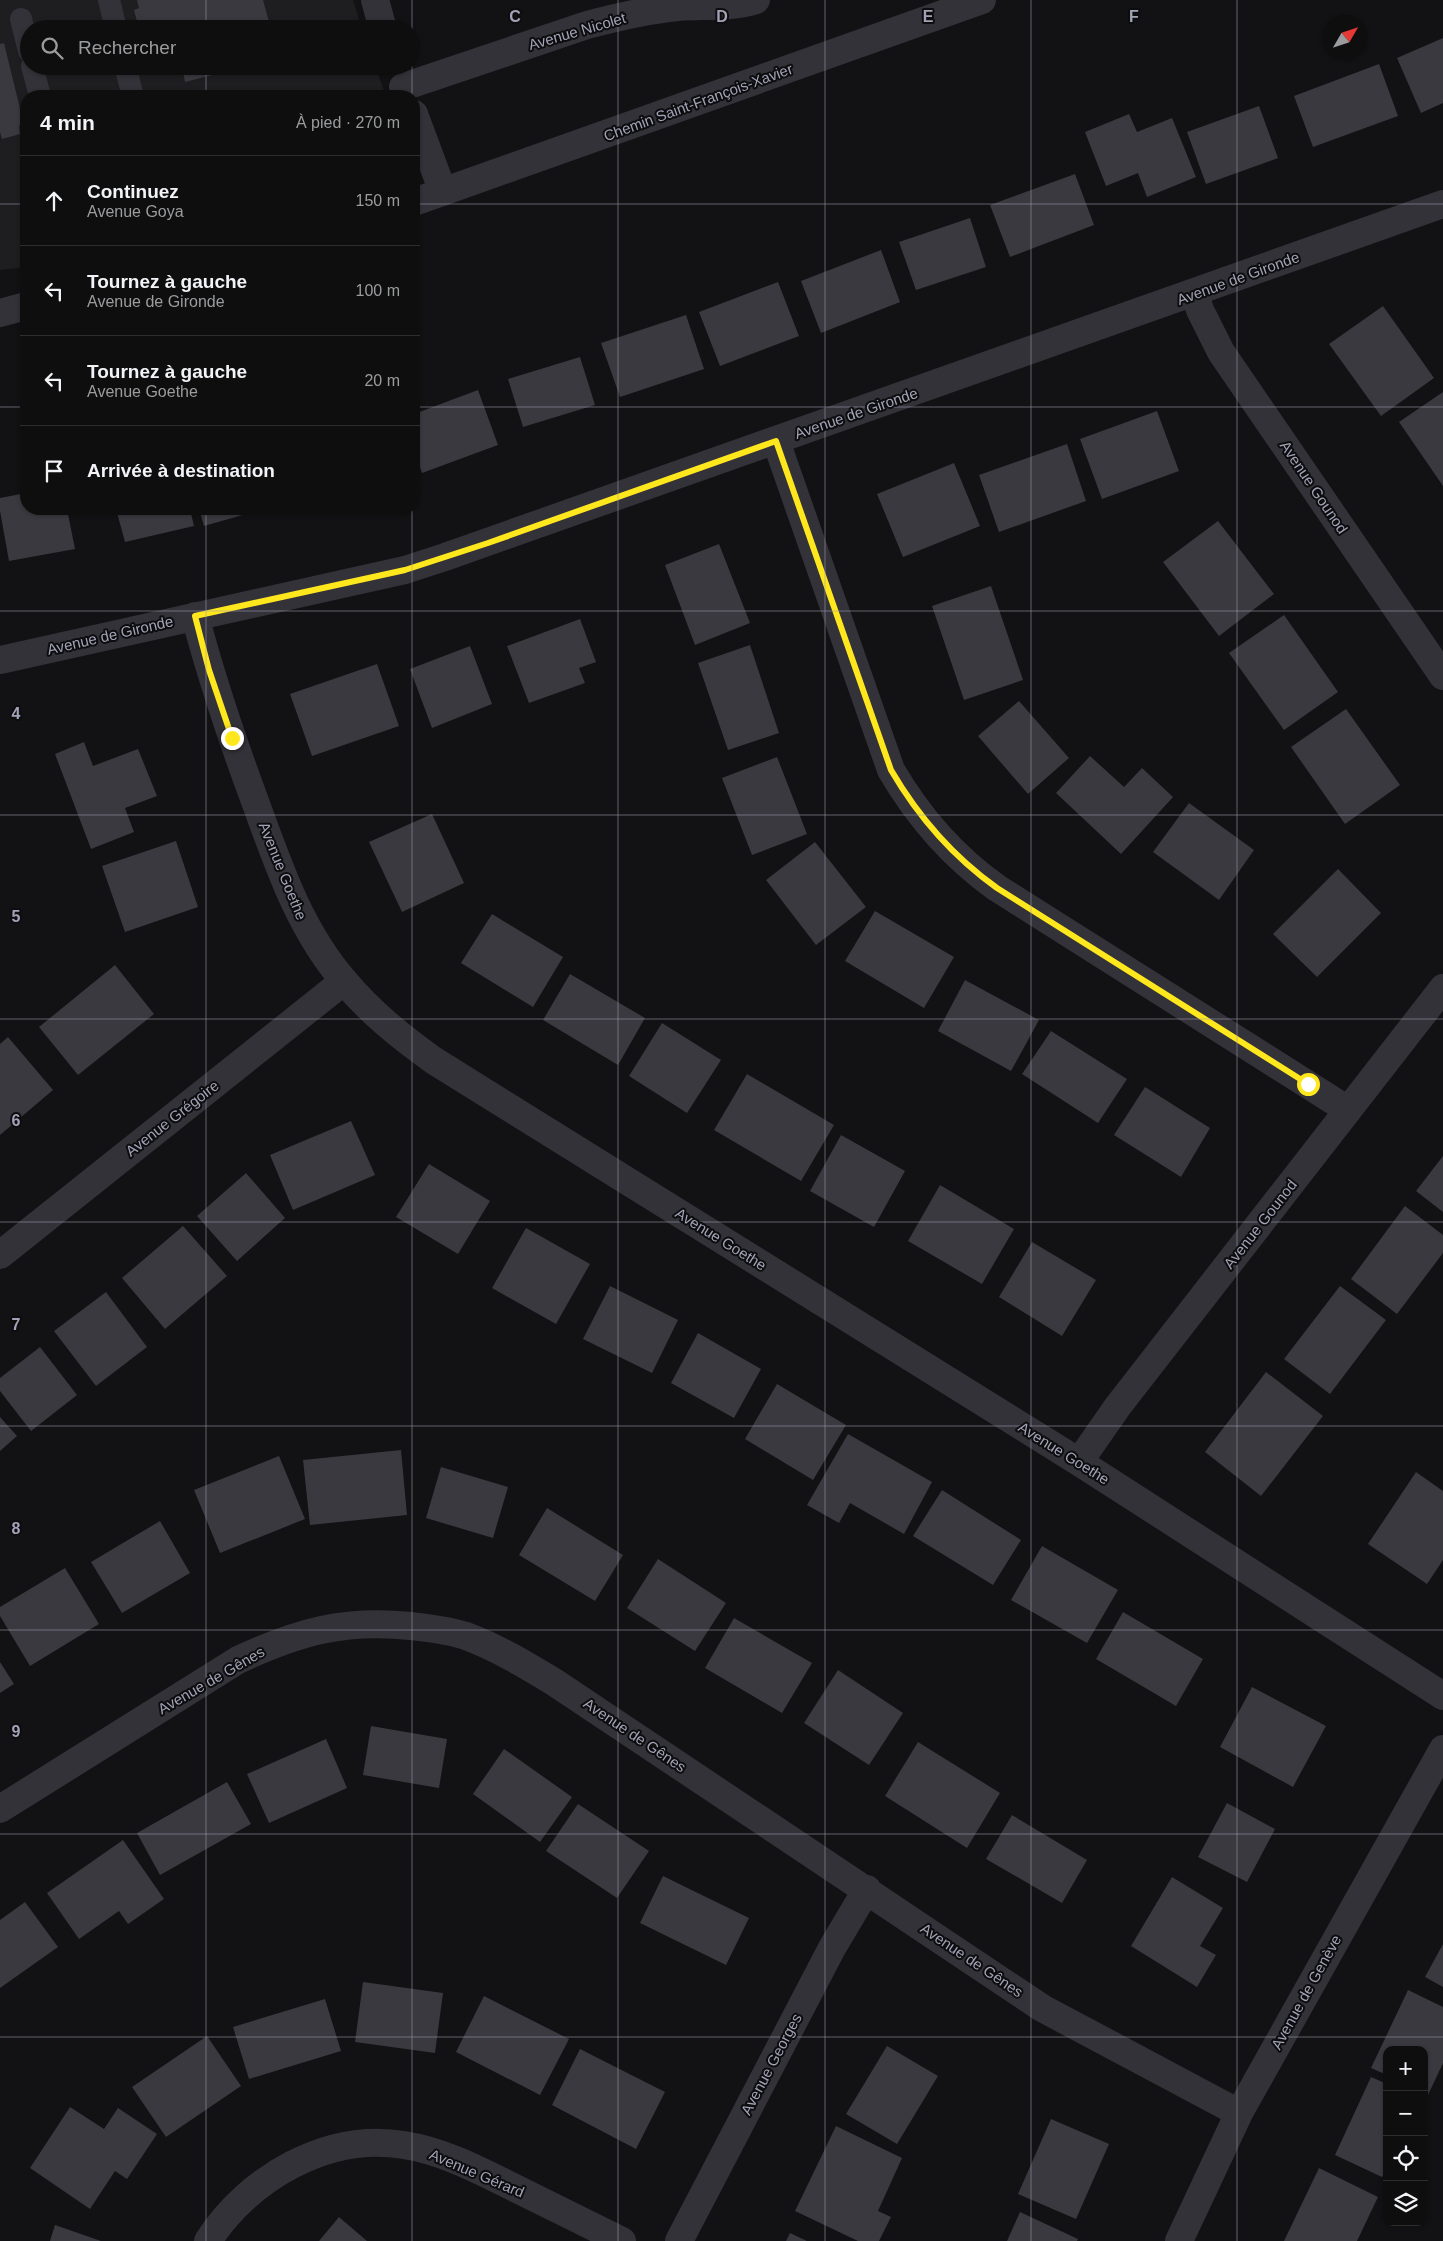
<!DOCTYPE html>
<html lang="fr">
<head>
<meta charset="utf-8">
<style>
	body { margin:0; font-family:Arial,sans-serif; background:#171718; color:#f1f3f6 }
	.controls { position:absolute; right:15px; bottom:15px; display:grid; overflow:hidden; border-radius:10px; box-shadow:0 1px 4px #0004 }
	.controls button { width:45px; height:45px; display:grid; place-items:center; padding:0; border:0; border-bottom:1px solid #2e2e2f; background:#0e0e0f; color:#f1f3f6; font:25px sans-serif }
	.compass { position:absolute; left:1323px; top:15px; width:45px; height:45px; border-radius:50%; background:#0e0e0f; box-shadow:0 1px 4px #0004; rotate:51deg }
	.stop { position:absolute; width:15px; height:15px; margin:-11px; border:4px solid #ffe71e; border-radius:50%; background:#fff }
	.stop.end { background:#ffe71e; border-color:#fff; box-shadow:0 1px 5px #0008 }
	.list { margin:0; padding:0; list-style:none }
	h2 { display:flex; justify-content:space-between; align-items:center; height:65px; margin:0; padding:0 20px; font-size:21px }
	h2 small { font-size:16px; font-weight:400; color:#9b9c9e }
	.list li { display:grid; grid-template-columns:32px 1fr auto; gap:15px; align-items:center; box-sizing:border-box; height:90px; padding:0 20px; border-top:1px solid #2e2e2f }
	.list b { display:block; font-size:19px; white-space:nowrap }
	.list p { margin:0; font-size:16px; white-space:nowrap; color:#9b9c9e }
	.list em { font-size:16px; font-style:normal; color:#9b9c9e }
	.icon { flex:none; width:28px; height:28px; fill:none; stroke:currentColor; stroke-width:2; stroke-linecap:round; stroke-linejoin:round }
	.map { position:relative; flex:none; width:1443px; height:2241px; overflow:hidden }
	.search { position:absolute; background:#0e0e0f; box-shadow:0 1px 4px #0004; left:20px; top:20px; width:400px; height:55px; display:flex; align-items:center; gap:12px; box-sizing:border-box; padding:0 18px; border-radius:28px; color:#9b9c9e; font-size:19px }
	.panel { position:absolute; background:#0e0e0f; box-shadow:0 1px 4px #0004; left:20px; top:90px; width:400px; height:425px; border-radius:20px }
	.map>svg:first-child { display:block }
	.built { fill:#1e1e21 }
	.building { fill:#39393f }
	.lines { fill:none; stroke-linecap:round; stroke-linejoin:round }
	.service { stroke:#333239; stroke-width:22 }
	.minor { stroke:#333239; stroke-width:28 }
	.tertiary { stroke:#333239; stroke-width:28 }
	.route { stroke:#ffe71e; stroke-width:6 }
	.grid { fill:none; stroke:#a2a3b6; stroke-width:1; stroke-opacity:0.55 }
	.labels { text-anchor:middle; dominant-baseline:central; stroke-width:4; stroke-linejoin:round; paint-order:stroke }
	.street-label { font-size:15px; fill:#a2a3b6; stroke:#0d0d0f }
	.grid-label { font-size:16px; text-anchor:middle; font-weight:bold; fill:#a2a3b6; stroke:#0d0d0f; stroke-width:4; stroke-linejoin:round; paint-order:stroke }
</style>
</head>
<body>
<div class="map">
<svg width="1443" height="2241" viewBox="0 0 1443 2241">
	<rect width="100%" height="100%" fill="#121214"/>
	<!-- built -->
	<path class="built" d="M0 0H353L362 29H29V66H375L386 96H26V267L0 270Z"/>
	<!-- building -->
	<path class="building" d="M137 0H263L271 29H139L134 10 139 8Z
		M1443 38V103L1421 113 1397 58Z
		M4 43 24 125 19 126 20 134 2 139 0 132V44Z
		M1379 64 1398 116 1313 147 1294 96Z
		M148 66H170V67L149 72Z
		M182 66H227L228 71 185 82Z
		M1259 106 1278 158 1206 184 1187 132Z
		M1129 114 1137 132 1172 118 1196 177 1147 197 1138 173 1106 186 1085 132Z
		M1075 174 1094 225 1010 257 990 205Z
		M970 218 986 267 916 290 899 242Z
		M881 250 900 302 821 333 801 281Z
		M778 282 799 336 720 366 699 312Z
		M1383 306 1434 378 1381 416 1329 344Z
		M686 315 704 369 620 397 601 343Z
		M580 357 595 405 523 427 508 379Z
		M478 390 498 445 422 473 414 451V414Z
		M1443 392V486L1399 422Z
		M1157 411 1179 471 1102 499 1080 439Z
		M1067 444 1086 501 999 532 979 475Z
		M954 463 980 526 903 557 877 494Z
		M26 493V509H67L75 549 9 561 0 511V498Z
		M116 509H190L194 526 125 542Z
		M199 509H259L260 510 204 526Z
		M1218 521 1274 594 1219 636 1163 562Z
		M719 544 750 623 695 645 665 565Z
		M991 586 1023 680 964 700 932 606Z
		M1284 615 1338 692 1284 730 1229 653Z
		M580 619 596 662 579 668 585 683 529 703 507 646Z
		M750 645 779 733 728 750 698 663Z
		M470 646 492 704 432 728 410 669Z
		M377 664 399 726 312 756 290 694Z
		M1019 701 1069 758 1028 794 978 736Z
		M1346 709 1400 785 1345 824 1291 747Z
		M84 742 93 766 138 749 157 796 125 808 134 832 91 849 55 754Z
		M1090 756 1124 787 1142 768 1173 797 1121 854 1056 793Z
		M777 757 807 834 752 855 722 778Z
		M1189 803 1254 850 1219 900 1153 852Z
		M432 814 464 883 402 912 369 842Z
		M176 841 198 907 125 932 102 866Z
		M815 842 866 907 816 945 766 880Z
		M1338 869 1381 913 1317 977 1273 934Z
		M875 911 954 957 924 1008 845 961Z
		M492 914 563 957 533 1007 461 963Z
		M115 965 154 1014 78 1075 39 1027Z
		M570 974 645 1018 618 1065 543 1020Z
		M965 980 1039 1020 1011 1071 938 1031Z
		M662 1023 721 1060 687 1113 629 1076Z
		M1051 1031 1127 1079 1098 1123 1022 1074Z
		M8 1037 53 1090 0 1135V1044Z
		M747 1074 834 1125 801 1181 714 1130Z
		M1145 1087 1210 1128 1181 1177 1114 1135Z
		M351 1121 375 1175 293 1210 270 1155Z
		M841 1135 905 1171 874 1227 810 1191Z
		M1443 1156V1212L1416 1191Z
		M429 1164 490 1201 458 1254 396 1217Z
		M246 1173 285 1218 237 1261 197 1216Z
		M940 1185 1014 1229 982 1284 908 1241Z
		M1405 1206 1443 1235V1253L1397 1314 1351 1279Z
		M183 1226 227 1276 165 1329 122 1278Z
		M526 1228 590 1264 556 1324 492 1288Z
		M1032 1242 1096 1280 1062 1336 999 1297Z
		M610 1286 678 1320 652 1373 583 1339Z
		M1340 1286 1386 1320 1330 1394 1284 1359Z
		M106 1292 147 1347 96 1386 54 1331Z
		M698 1333 761 1369 734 1418 671 1383Z
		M40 1347 77 1395 31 1431 0 1391V1378Z
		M1266 1372 1323 1416 1261 1496 1205 1452Z
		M777 1384 846 1425 813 1480 745 1439Z
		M0 1417 17 1436 0 1451Z
		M848 1434 932 1482 904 1534 850 1503 839 1523 807 1505Z
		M401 1450 407 1515 310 1525 303 1460Z
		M279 1456 305 1519 220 1553 194 1490Z
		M441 1467 508 1487 493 1538 426 1518Z
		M1416 1472 1443 1491V1560L1427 1584 1368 1544Z
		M942 1490 1021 1540 993 1585 913 1536Z
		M547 1508 623 1555 595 1601 519 1555Z
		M160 1521 190 1573 122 1613 91 1562Z
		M1042 1546 1118 1590 1087 1643 1011 1600Z
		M658 1559 726 1603 695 1651 627 1608Z
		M65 1568 99 1624 30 1666 0 1616V1607Z
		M1123 1612 1203 1659 1176 1706 1096 1659Z
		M734 1618 812 1663 782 1713 705 1668Z
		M0 1662 14 1684 0 1693Z
		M838 1670 903 1713 869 1765 804 1723Z
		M1252 1687 1326 1726 1293 1787 1220 1747Z
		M371 1726 447 1739 439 1788 363 1775Z
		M326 1739 347 1788 269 1823 247 1774Z
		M918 1742 1000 1793 967 1848 885 1796Z
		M504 1749 572 1797 540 1842 473 1794Z
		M227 1782 251 1824 160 1875 137 1833Z
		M1227 1803 1275 1829 1247 1882 1198 1857Z
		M578 1804 649 1851 617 1898 546 1851Z
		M1012 1815 1087 1860 1062 1903 986 1859Z
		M123 1840 164 1899 128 1924 119 1911 79 1939 47 1893Z
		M663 1876 749 1918 726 1965 640 1923Z
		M1172 1877 1223 1908 1200 1946 1216 1955 1197 1987 1131 1946Z
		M25 1902 58 1947 0 1988V1920Z
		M1443 1944V1987L1425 1977Z
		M363 1982 443 1993 435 2053 355 2042Z
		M1408 1990 1443 2007V2063L1428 2095 1424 2093V2050H1387V2075L1371 2068Z
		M484 1996 569 2039 540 2095 456 2052Z
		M325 1999 341 2051 249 2079 233 2027Z
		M207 2036 241 2086 166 2137 132 2087Z
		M887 2046 938 2076 897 2144 846 2114Z
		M580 2049 665 2092 636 2149 552 2105Z
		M1371 2077 1387 2084V2168L1382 2177 1335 2155Z
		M70 2107 104 2129 118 2108 157 2134 127 2179 115 2171 90 2209 30 2168Z
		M1051 2119 1109 2144 1076 2219 1018 2194Z
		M836 2126 902 2158 878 2211 891 2217 879 2241H858L795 2211Z
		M1319 2168 1378 2197 1357 2241H1284Z
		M1020 2212 1078 2239 1077 2241H1007Z
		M339 2217 367 2241H319Z
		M55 2225 101 2241H50Z
		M790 2233 807 2241H786Z"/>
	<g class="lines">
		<!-- service -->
		<path class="service" d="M109 0 116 29
			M21 19 29 51
			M32 66 40 96
			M125 66 133 96"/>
		<!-- minor -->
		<path class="minor" d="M375 0 383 29
			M403 87 587 25C617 17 647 10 678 7 705 5 730 8 756 0
			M414 114 443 192
			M1195 294 1200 310 1221 352 1443 676
			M776 441 891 770C919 818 952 856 997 888L1348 1110
			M195 616C212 680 233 742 256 804 279 867 300 930 345 982 371 1013 400 1036 433 1060L1079 1462 1443 1696
			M0 660 405 570 445 557 1443 204
			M0 1255 344 981
			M1079 1462 1118 1406 1443 988
			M0 1809 238 1660C298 1632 344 1619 411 1626 429 1628 449 1630 466 1636 498 1648 526 1665 554 1682L1042 2008 1239 2113
			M208 2241C248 2178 328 2132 404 2145 443 2151 479 2170 513 2187 549 2205 586 2223 622 2241
			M679 2241 832 1948 867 1889
			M1179 2241 1239 2113 1443 1749"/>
		<!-- tertiary -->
		<path class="tertiary" d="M414 202 982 0
			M0 313 26 306"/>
	</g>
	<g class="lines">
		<!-- route -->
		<path class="route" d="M232 738 209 670 195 616 405 570 488 543 776 441 891 770C919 818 952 856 997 888L1308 1084"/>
	</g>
	<!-- grid -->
	<path class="grid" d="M206 0V29M412 0V96M618 0V2241M825 0V2241M1031 0V2241M1237 0V2241M206 66V96M0 204H26M414 204H1443M0 407H26M414 407H1443M206 509V2241M412 509V2241M0 611H1443M0 815H1443M0 1019H1443M0 1222H1443M0 1426H1443M0 1630H1443M0 1834H1443M0 2037H1443"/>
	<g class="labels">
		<!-- street labels -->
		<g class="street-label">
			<text transform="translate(577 31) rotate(-16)">Avenue Nicolet</text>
			<text transform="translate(698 102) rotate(-20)">Chemin Saint-François-Xavier</text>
			<text transform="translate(1238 278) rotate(-20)">Avenue de Gironde</text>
			<text transform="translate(856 413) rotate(-19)">Avenue de Gironde</text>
			<text transform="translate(1314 487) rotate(56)">Avenue Gounod</text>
			<text transform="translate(110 635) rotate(-13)">Avenue de Gironde</text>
			<text transform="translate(283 871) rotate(68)">Avenue Goethe</text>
			<text transform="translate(172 1118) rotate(-38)">Avenue Grégoire</text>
			<text transform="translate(1260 1224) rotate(-52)">Avenue Gounod</text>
			<text transform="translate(721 1239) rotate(32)">Avenue Goethe</text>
			<text transform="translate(1064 1453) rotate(32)">Avenue Goethe</text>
			<text transform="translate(211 1680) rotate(-30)">Avenue de Gênes</text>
			<text transform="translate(635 1735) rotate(34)">Avenue de Gênes</text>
			<text transform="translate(972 1960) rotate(34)">Avenue de Gênes</text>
			<text transform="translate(1306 1992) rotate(-61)">Avenue de Genève</text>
			<text transform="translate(771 2064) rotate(-62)">Avenue Georges</text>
			<text transform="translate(477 2173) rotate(23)">Avenue Gérard</text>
		</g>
	</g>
	<g class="grid-label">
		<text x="515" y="22">C</text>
		<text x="722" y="22">D</text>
		<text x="928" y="22">E</text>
		<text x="1134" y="22">F</text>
		<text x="16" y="719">4</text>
		<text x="16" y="922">5</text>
		<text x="16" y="1126">6</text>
		<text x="16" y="1330">7</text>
		<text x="16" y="1534">8</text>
		<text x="16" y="1737">9</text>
	</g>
</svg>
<div class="controls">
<button>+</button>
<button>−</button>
<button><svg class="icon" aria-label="locate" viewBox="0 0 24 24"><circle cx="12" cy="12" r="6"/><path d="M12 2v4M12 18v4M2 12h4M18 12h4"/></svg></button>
<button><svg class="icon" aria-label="layers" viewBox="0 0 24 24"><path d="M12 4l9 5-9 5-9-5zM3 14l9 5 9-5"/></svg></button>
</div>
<svg class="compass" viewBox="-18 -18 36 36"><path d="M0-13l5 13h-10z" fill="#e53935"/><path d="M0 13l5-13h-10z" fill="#9b9c9e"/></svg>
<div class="stop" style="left:1308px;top:1084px"></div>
<div class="stop end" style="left:232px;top:738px"></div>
<div class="search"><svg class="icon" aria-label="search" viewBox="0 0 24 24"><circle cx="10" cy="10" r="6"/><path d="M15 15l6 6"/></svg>Rechercher</div>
<section class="panel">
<h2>4 min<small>À pied · 270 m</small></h2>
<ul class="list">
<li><svg class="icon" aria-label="ahead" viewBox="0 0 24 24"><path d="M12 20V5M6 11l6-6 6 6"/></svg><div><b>Continuez</b><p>Avenue Goya</p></div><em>150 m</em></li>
<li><svg class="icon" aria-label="left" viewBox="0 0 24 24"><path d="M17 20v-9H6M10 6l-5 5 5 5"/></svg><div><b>Tournez à gauche</b><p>Avenue de Gironde</p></div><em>100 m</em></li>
<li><svg class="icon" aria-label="left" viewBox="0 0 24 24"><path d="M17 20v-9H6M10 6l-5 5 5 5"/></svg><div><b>Tournez à gauche</b><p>Avenue Goethe</p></div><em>20 m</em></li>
<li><svg class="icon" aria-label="arrive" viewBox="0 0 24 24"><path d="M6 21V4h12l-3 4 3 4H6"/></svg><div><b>Arrivée à destination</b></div></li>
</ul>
</section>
</div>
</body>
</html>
